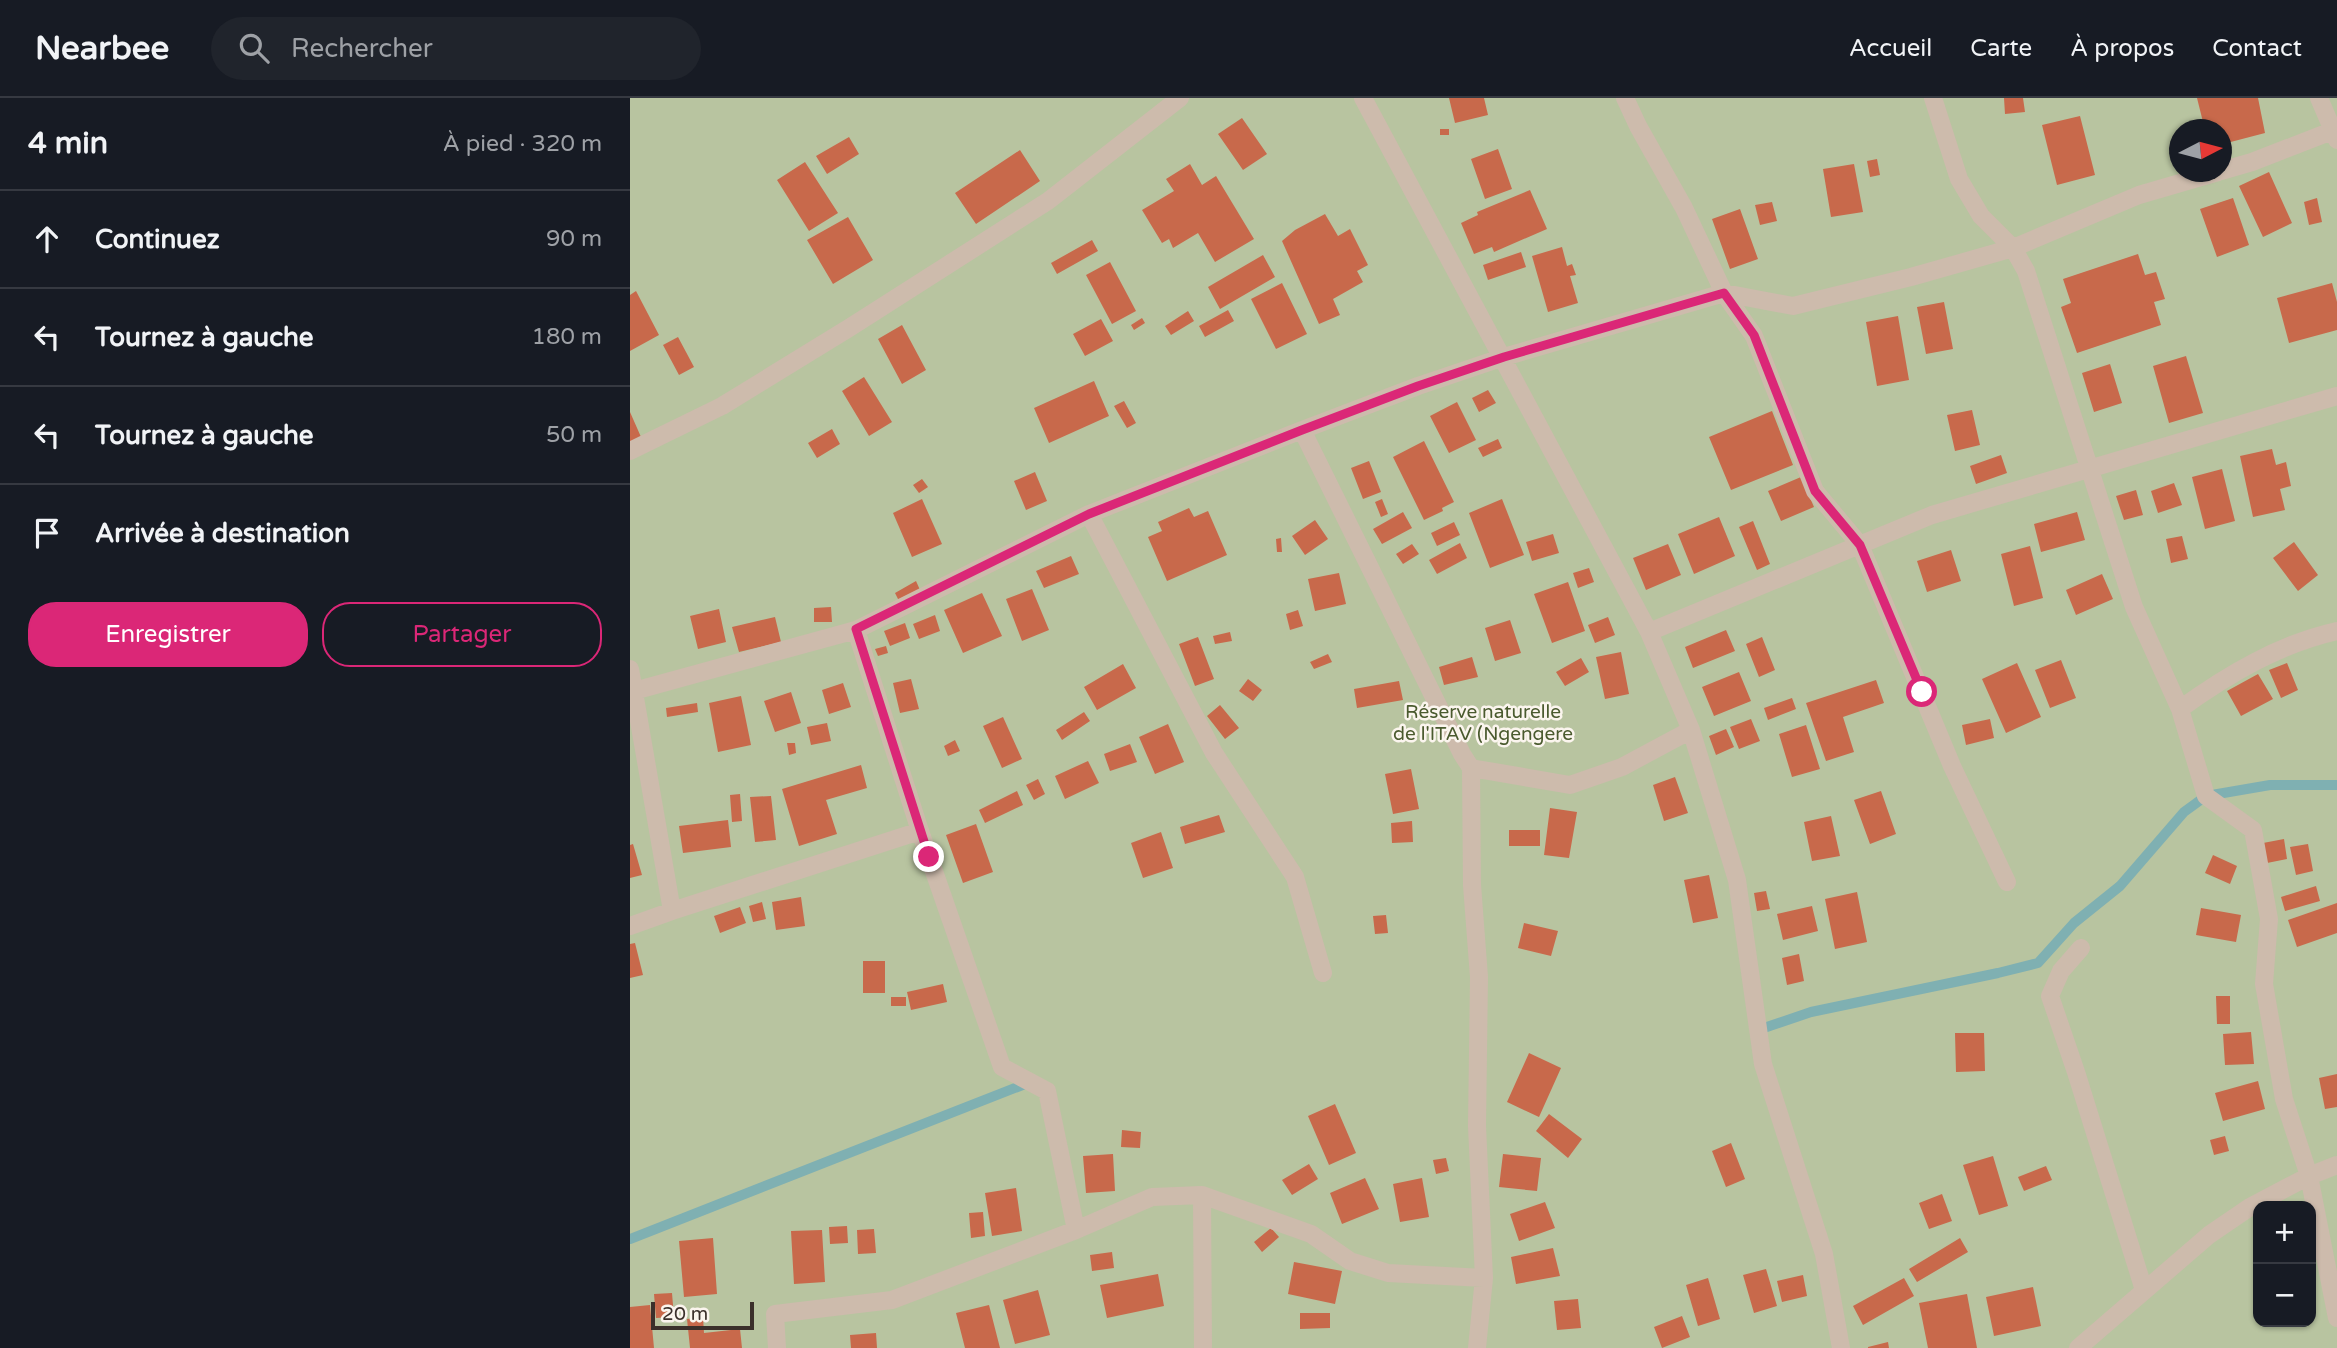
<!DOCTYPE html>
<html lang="fr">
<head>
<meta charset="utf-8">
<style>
	body { margin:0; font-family:"Varela Round",sans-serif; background:#20242c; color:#f1f3f6 }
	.controls { position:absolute; right:21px; bottom:21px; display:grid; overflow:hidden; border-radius:14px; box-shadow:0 2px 5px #0004 }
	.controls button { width:63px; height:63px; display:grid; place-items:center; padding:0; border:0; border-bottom:2px solid #363941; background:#171b24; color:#f1f3f6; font:35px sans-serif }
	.compass { position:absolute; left:1539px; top:21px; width:63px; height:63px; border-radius:50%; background:#171b24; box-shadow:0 2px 5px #0004; rotate:84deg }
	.scale { position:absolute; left:21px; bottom:18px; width:103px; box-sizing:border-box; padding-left:7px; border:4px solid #3b302b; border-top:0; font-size:19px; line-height:24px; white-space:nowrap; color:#3b302b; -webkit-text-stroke:5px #fbf5ee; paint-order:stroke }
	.stop { position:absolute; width:21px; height:21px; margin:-16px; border:5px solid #db2777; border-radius:50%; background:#fff }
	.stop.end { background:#db2777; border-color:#fff; box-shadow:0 2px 7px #0008 }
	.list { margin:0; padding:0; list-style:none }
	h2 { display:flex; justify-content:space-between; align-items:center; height:91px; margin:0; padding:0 28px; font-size:30px }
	h2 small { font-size:23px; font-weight:400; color:#9ea1a6 }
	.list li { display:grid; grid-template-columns:46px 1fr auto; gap:21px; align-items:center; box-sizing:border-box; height:98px; padding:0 28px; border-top:2px solid #363941 }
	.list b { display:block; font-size:26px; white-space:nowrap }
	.list em { font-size:23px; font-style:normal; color:#9ea1a6 }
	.actions { display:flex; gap:14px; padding:21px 28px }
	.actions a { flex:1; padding:16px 0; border:2px solid #db2777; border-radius:28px; text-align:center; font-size:24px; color:#db2777 }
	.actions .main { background:#db2777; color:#fff }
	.icon { flex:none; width:38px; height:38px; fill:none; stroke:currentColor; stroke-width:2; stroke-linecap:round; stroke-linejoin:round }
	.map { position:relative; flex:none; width:1707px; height:1250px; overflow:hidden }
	header { display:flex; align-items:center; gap:42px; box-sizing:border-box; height:98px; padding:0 35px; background:#171b24; border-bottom:2px solid #363941 }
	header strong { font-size:33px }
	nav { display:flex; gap:38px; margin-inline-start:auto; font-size:24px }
	.search { width:490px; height:63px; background:#20242c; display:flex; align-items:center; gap:18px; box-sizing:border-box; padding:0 24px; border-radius:38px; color:#9ea1a6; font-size:26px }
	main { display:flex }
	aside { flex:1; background:#171b24 }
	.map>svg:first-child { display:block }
	.green { fill:#b8c4a0; fill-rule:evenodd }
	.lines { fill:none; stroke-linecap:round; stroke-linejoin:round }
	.stream { stroke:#7fb0b2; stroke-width:10 }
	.building { fill:#c8694b }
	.minor { stroke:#cdbbac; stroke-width:18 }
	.route { stroke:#db2777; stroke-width:9 }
	.labels { text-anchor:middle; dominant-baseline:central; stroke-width:5; stroke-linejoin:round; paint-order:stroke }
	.park-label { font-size:19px; fill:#4a5a2e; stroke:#fbf5ee }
</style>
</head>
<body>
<header>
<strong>Nearbee</strong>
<div class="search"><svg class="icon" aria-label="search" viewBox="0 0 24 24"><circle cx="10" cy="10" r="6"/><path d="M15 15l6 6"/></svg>Rechercher</div>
<nav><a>Accueil</a><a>Carte</a><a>À propos</a><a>Contact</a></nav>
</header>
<main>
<aside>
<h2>4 min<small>À pied · 320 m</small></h2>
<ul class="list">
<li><svg class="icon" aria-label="ahead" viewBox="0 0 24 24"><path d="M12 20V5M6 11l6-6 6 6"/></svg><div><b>Continuez</b></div><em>90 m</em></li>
<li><svg class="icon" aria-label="left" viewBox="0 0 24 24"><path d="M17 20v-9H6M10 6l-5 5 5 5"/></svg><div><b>Tournez à gauche</b></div><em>180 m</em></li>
<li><svg class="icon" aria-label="left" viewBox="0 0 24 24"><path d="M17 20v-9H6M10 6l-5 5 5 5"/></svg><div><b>Tournez à gauche</b></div><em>50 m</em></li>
<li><svg class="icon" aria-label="arrive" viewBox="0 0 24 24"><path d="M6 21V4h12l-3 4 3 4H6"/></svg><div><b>Arrivée à destination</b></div></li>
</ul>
<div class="actions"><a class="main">Enregistrer</a><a>Partager</a></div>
</aside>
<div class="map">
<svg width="1707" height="1250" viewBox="0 0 1707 1250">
	<rect width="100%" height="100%" fill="#f4ebe1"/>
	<!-- green -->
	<path class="green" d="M0 0H1707V1250H0ZM1549 32H1591V74H1549ZM1628 1108H1681V1224H1628Z"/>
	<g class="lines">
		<!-- stream -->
		<path class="stream" d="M1128 932 1181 914 1368 875 1408 865 1444 825 1490 788 1554 714 1576 698 1640 687H1707
			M0 1141 395 986"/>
	</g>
	<!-- building -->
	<path class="building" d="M819 0H854L858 17 825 25Z
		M1374 0H1393L1395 14 1375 16Z
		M1567 0H1628L1635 35 1593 46 1591 32H1575Z
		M1450 18 1465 77 1427 87 1412 27Z
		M612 20 637 56 613 72 588 36Z
		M810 31H819V37H810Z
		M219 39 229 56 197 76 186 58Z
		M868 51 882 91 855 101 841 61Z
		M390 52 410 83 346 126 325 95Z
		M1247 61 1250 77 1240 79 1237 63Z
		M175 64 208 115 179 133 147 82Z
		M560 66 572 87 586 78 624 141 585 164 568 135 543 150 539 141 532 145 512 112 544 93 536 81Z
		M1224 66 1233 114 1201 119 1193 71Z
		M1639 74 1662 125 1633 139 1609 88Z
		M900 92 917 131 864 154 862 149 844 156 831 125 848 117 847 114Z
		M1603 100 1619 147 1587 159 1570 111Z
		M1687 100 1692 124 1679 127 1674 104Z
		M1142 104 1147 123 1130 127 1125 107Z
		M1110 111 1128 161 1100 171 1082 121Z
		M695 116 708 138 720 131 738 167 727 173 733 184 703 201 710 217 689 226 652 143 665 132Z
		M218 119 243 162 203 186 177 142Z
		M462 142 468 153 427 176 421 165Z
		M932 149 937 168 942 166 946 177 940 178 948 205 918 214 902 158Z
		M891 154 896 169 858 182 853 167Z
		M1508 156 1515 177 1526 174 1535 201 1524 204 1531 227 1447 255 1431 209 1441 205 1433 181Z
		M633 157 645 179 590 211 578 189Z
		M480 164 506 213 482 226 456 177Z
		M652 185 677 236 646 251 621 201Z
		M1702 185 1707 204V232L1659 245 1647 200Z
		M6 193 29 237 0 253V197Z
		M1314 204 1323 251 1296 256 1287 209Z
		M598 212 604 223 575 239 569 228Z
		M558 213 564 223 541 237 535 228Z
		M1268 218 1279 282 1247 288 1236 224Z
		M512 220 515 225 504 232 501 227Z
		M471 221 483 243 455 258 443 236Z
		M272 227 296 272 272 286 248 241Z
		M48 239 64 269 49 277 33 247Z
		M1556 258 1573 315 1539 325 1523 268Z
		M1480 266 1492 305 1464 314 1452 275Z
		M234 279 262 324 239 338 212 293Z
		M464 283 479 318 419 345 404 310Z
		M858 292 866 305 849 314 842 300Z
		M494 303 506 325 497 330 484 308Z
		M827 304 846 342 819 355 800 318Z
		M1342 312 1350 347 1325 353 1317 317Z
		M1142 313 1163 367 1101 392 1079 339Z
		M0 314 11 339 0 344Z
		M202 331 210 346 187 360 178 345Z
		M868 341 872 350 853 359 848 350Z
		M794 343 824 404 812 410 813 413 794 422 763 359Z
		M1642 351 1646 367 1656 364 1661 388 1650 391 1655 412 1623 419 1610 358Z
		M1371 357 1377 375 1346 386 1340 368Z
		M739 363 751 394 733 401 721 370Z
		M1592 371 1605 423 1575 431 1562 379Z
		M405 374 417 403 396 412 384 383Z
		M1171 379 1184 409 1151 423 1138 393Z
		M292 381 298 389 289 395 283 387Z
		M1544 385 1552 407 1528 415 1521 393Z
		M1506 392 1513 417 1494 422 1486 398Z
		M292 401 312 446 282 459 263 415Z
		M752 401 758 416 751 419 745 404Z
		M872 401 894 457 860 470 839 415Z
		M559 410 564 419 578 413 597 457 537 483 518 439 532 433 528 424Z
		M773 414 782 430 752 446 743 431Z
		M1447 414 1455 442 1411 454 1404 426Z
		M1089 419 1105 458 1064 476 1048 436Z
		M685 422 698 441 675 457 662 438Z
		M1123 423 1140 466 1127 472 1109 429Z
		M824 424 830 437 807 448 801 435Z
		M923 436 929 455 902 463 896 444Z
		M1552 438 1558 461 1541 465 1536 441Z
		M651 440 652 454H647L646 441Z
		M1664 444 1688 477 1668 493 1643 460Z
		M830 445 837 460 807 476 799 462Z
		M782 446 789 456 773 466 766 456Z
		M1038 446 1051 477 1016 492 1003 460Z
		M1400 448 1413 500 1384 508 1371 456Z
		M1321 452 1331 483 1297 494 1287 463Z
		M441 458 449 476 414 490 406 473Z
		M959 470 964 484 948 490 943 475Z
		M709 475 716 506 685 513 678 481Z
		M1472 476 1483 501 1446 517 1436 492Z
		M286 483 290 492 269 503 265 495Z
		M938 484 955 533 922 545 904 496Z
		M402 491 419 532 392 543 376 501Z
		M352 495 372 538 333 555 314 512Z
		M201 509 202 524H184V510Z
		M89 511 96 544 68 551 60 518Z
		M668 512 673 528 660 532 656 516Z
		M305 517 310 533 289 541 283 526Z
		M145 519 151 544 109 554 102 529Z
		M978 519 985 537 965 545 958 527Z
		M880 522 891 555 865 563 855 530Z
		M275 525 280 540 260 548 254 533Z
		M1096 532 1105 553 1063 570 1055 549Z
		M600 534 602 543 585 546 583 538Z
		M568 539 584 581 565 588 549 546Z
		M1132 539 1145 572 1129 579 1116 546Z
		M256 548 258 555 248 558 245 551Z
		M991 554 999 596 975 601 966 559Z
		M698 556 702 564 684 571 680 564Z
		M842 559 848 579 814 587 809 569Z
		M951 560 959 574 935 588 926 574Z
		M1431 562 1446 600 1420 610 1405 572Z
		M1387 565 1411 619 1376 635 1352 581Z
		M1657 565 1668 592 1651 600 1639 572Z
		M493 566 506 590 467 612 454 589Z
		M1109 574 1121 603 1084 618 1072 589Z
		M1628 576 1643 601 1611 618 1597 593Z
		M281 581 289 611 270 615 263 585Z
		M618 581 632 592 623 603 609 593Z
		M1246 582 1254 605 1213 619 1224 654 1196 663 1176 605Z
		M769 583 773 602 727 610 724 591Z
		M213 585 221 609 199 616 192 592Z
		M161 594 171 625 145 634 134 603Z
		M111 598 121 647 88 654 79 605Z
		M1162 600 1166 611 1138 622 1134 610Z
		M67 605 68 614 37 619 36 610Z
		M590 607 609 630 595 641 577 618Z
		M454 614 460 623 432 642 426 632Z
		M373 619 392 661 372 670 353 628Z
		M1121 621 1130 643 1109 651 1100 629Z
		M1360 621 1364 640 1336 647 1332 627Z
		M197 625 201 643 181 647 177 629Z
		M538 626 554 664 525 676 509 639Z
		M1176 627 1190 671 1162 679 1149 636Z
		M1096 631 1104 649 1086 657 1079 638Z
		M325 642 330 653 318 658 314 648Z
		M157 645H165L166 655 159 657Z
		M500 646 507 664 480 673 474 656Z
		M458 663 469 685 435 701 425 678Z
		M231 667 237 690 196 702 207 736 169 748 152 691Z
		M781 671 789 711 763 716 755 676Z
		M1045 679 1058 715 1034 723 1023 687Z
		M408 681 415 696 404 702 396 687Z
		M387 693 393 707 355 725 349 712Z
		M1251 693 1266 736 1240 746 1224 702Z
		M110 696 112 723 102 724 100 697Z
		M141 698 146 742 125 744 120 699Z
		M920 710 947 714 939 760 914 757Z
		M589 717 595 734 555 746 550 729Z
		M1201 718 1210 758 1182 763 1174 724Z
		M98 722 101 749 53 755 49 728Z
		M782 723 783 744 762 745 761 725Z
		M346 726 363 774 333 785 316 737Z
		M879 732H910V748H879Z
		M531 734 543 770 513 780 501 745Z
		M1654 741 1657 761 1637 765 1633 745Z
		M3 746 12 777 0 780V747Z
		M1678 746 1683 773 1666 777 1660 749Z
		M1583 757 1607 768 1600 786 1575 775Z
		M1079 777 1088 820 1063 825 1054 782Z
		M1686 788 1690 803 1655 813 1651 799Z
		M1136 793 1140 811 1127 813 1124 795Z
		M1227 794 1237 844 1205 851 1195 801Z
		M171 799 175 828 146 832 142 804Z
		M132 804 136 821 123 824 119 808Z
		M1707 805V835L1667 849 1658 822Z
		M1182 808 1188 833 1153 842 1147 816Z
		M110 809 116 825 90 835 84 818Z
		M1571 810 1611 817 1606 844 1566 837Z
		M756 817 758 835 745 836 743 818Z
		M894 825 928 833 921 858 888 850Z
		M5 845 13 877 0 880V846Z
		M1169 856 1174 883 1157 887 1152 860Z
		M233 863H255V895H233Z
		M313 886 317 904 281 912 277 894Z
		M1586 898H1600V926H1587Z
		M261 899H276V908H261Z
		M1621 934 1624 966 1595 967 1593 936Z
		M1325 935H1354L1355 973 1326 974Z
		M899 955 931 970 909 1019 877 1004Z
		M1707 976V1009L1695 1011 1689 980Z
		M1628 983 1635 1011 1593 1023 1585 995Z
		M705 1006 726 1055 699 1067 678 1018Z
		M919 1016 952 1041 938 1060 906 1033Z
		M492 1032 511 1034 510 1050 491 1049Z
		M1595 1038 1599 1053 1584 1057 1580 1042Z
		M1101 1045 1115 1081 1096 1089 1082 1053Z
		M483 1056 485 1093 456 1095 453 1058Z
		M873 1056 911 1060 907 1093 869 1089Z
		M1363 1058 1378 1108 1349 1117 1333 1067Z
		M816 1060 819 1073 806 1076 803 1062Z
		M679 1066 688 1081 662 1097 652 1082Z
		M1416 1068 1422 1082 1394 1093 1388 1079Z
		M735 1080 749 1111 712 1126 700 1095Z
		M792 1080 799 1119 770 1124 763 1086Z
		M386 1090 392 1133 362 1138 355 1095Z
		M1312 1096 1322 1123 1299 1131 1289 1105Z
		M915 1104 925 1130 889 1143 880 1116Z
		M353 1114 355 1138 341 1140 339 1115Z
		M217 1128 218 1145 200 1146 199 1129Z
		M641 1130 649 1139 632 1154 624 1144Z
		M244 1131 246 1155 228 1156 227 1132Z
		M192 1132 195 1184 164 1186 161 1133Z
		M83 1140 87 1196 54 1199 49 1143Z
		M1330 1140 1338 1154 1287 1184 1279 1171Z
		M923 1150 930 1178 886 1186 881 1159Z
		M482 1154 484 1170 462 1173 460 1157Z
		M664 1164 712 1173 705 1206 658 1196Z
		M1136 1171 1147 1208 1124 1215 1113 1177Z
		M528 1176 534 1208 477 1220 470 1187Z
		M1173 1177 1177 1198 1152 1204 1147 1183Z
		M1078 1180 1090 1221 1068 1228 1056 1187Z
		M1274 1180 1284 1198 1233 1227 1223 1208Z
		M1403 1189 1411 1228 1364 1238 1356 1199Z
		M408 1192 420 1237 385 1246 373 1202Z
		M42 1195 44 1219 26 1220 24 1196Z
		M1337 1196 1347 1250H1298L1289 1205Z
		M948 1201 951 1230 927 1232 924 1203Z
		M20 1207 24 1250H0V1209Z
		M359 1207 370 1250H335L326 1215Z
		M670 1215H700V1230L670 1231Z
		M1052 1218 1060 1239 1032 1250 1024 1229Z
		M73 1219 74 1235 110 1231 112 1250H60L57 1221Z
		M246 1235 247 1250H221L220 1237Z
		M1258 1244 1259 1250H1238V1249Z"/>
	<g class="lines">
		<!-- minor -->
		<path class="minor" d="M733 0 1019 534 1061 632 1107 782 1133 966 1194 1156 1211 1250
			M995 0 1008 28 1054 110 1094 195 1124 238 1185 393 1230 447 1322 668 1377 784
			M1303 0 1329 81 1351 118 1383 150 1396 173 1504 509 1550 611 1576 698 1623 732 1639 821 1634 886 1654 1001 1679 1078 1707 1220
			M1689 0 1707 42
			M1591 73 1622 64 1707 31
			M672 332 832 656 841 670 842 787 849 879 847 1028 854 1180 847 1250
			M0 353 92 308 219 230 418 103 550 0
			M459 416 584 655 665 779 693 875
			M226 532 290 733 372 969 417 993 446 1132
			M1019 534 1302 417 1707 298
			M0 571 42 813
			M0 594 226 532 459 416 672 332 788 288 874 259 1094 195 1163 208 1281 179 1383 150 1509 97 1588 74
			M1550 611C1597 577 1649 546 1707 533
			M841 670 940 687 992 669 1061 632
			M0 828 42 813 290 733
			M1451 850 1431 873 1420 898 1446 974 1514 1192
			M572 1097 573 1250
			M147 1250 145 1216 262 1202 446 1132 522 1099 572 1097 681 1136 720 1163 758 1175 854 1180
			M1448 1250 1579 1137 1620 1109 1679 1078 1707 1067"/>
	</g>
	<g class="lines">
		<!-- route -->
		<path class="route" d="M299 759 226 531 459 416 672 332 788 288 874 259 1094 195 1124 237 1185 393 1230 447 1292 594"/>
	</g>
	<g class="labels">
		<!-- park labels -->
		<g class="park-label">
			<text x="853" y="614">Réserve naturelle<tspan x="853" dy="22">de l'ITAV (Ngengere</tspan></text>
		</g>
	</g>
</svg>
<div class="controls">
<button>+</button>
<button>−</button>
</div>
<svg class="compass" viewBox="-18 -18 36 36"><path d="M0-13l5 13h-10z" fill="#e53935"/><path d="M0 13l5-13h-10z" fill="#9ea1a6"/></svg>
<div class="scale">20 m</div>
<div class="stop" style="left:1292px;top:594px"></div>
<div class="stop end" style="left:299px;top:759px"></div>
</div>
</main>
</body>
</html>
